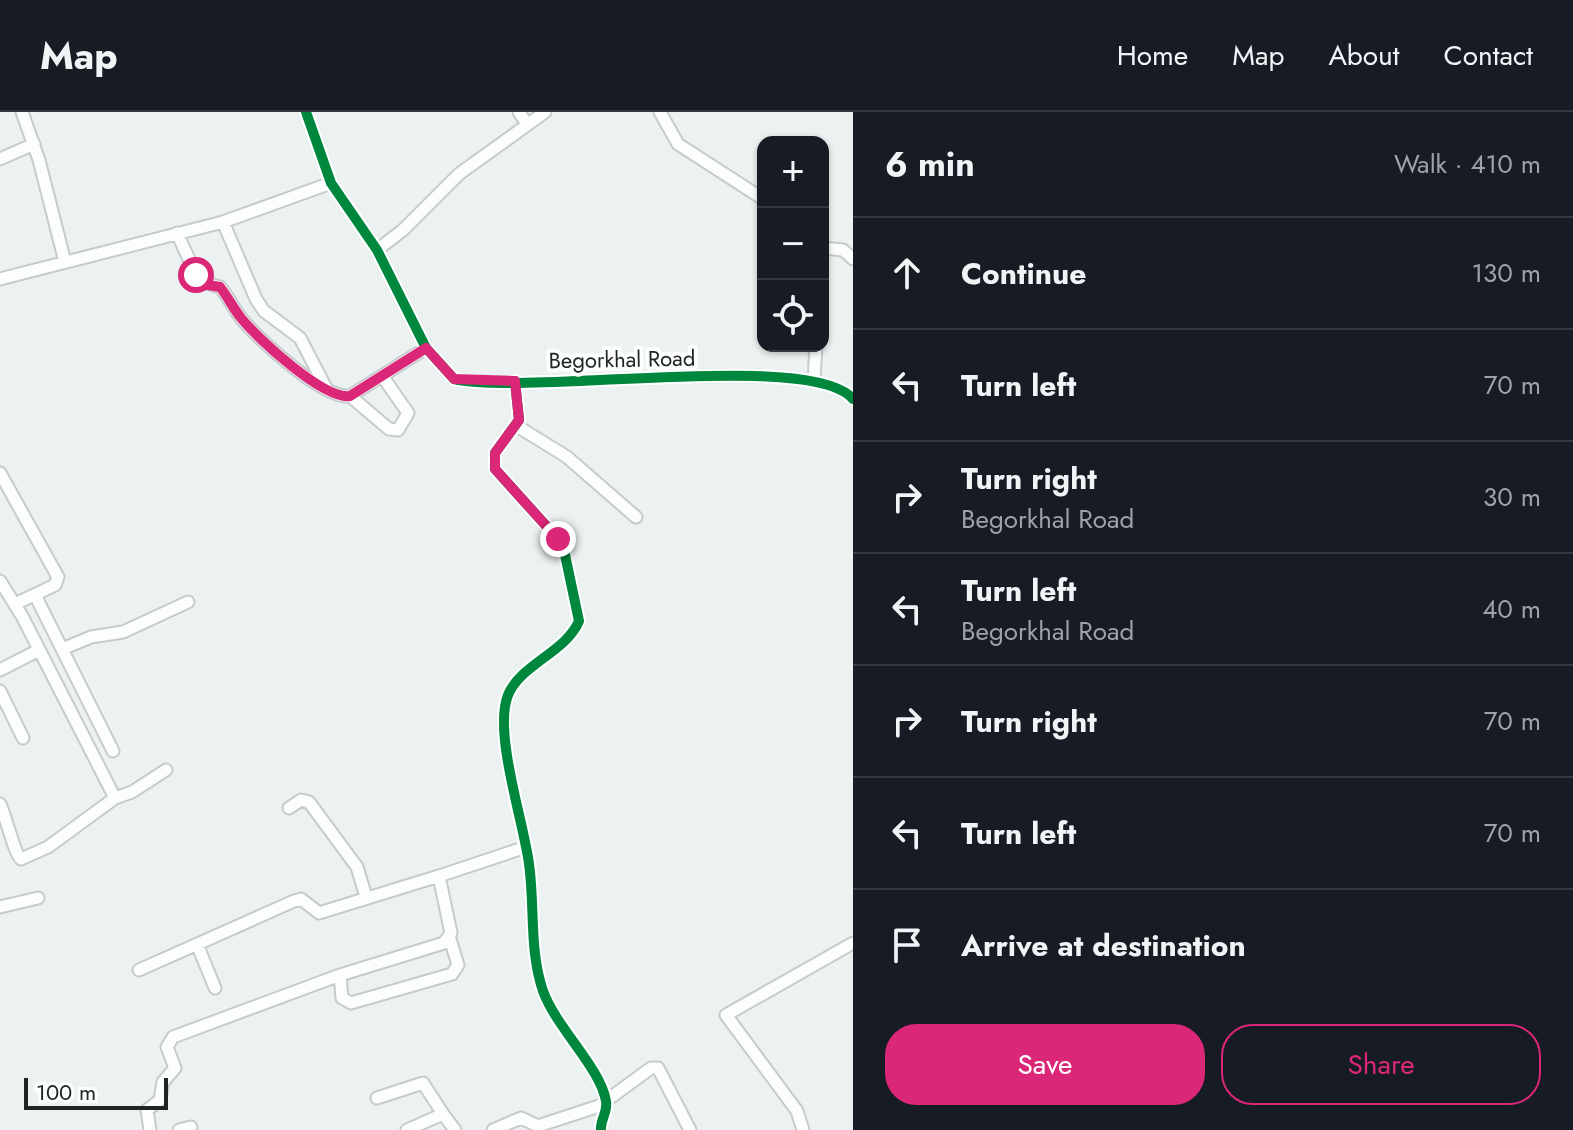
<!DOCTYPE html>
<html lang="en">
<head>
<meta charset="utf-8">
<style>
	body { margin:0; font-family:Jost,sans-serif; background:#20242c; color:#f1f3f6 }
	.controls { position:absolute; right:24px; top:24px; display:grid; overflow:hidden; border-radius:16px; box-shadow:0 2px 6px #0004 }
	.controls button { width:72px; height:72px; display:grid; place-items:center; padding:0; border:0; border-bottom:2px solid #363941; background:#171b24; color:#f1f3f6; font:40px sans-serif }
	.scale { position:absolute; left:24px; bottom:20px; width:144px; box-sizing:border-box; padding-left:8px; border:4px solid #202423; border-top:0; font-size:22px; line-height:28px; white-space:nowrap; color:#202423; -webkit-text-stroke:6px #fdffff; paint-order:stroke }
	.stop { position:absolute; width:24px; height:24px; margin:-18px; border:6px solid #db2777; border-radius:50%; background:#fff }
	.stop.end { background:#db2777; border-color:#fff; box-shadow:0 2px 8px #0008 }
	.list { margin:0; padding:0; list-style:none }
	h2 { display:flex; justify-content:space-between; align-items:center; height:104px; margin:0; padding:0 32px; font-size:34px }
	h2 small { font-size:26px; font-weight:400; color:#9ea1a6 }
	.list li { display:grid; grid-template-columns:52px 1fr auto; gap:24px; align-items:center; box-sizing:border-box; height:112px; padding:0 32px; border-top:2px solid #363941 }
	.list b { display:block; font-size:30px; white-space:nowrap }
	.list p { margin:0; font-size:26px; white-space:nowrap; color:#9ea1a6 }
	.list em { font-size:26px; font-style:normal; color:#9ea1a6 }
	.actions { display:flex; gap:16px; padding:24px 32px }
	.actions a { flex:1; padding:18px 0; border:2px solid #db2777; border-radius:32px; text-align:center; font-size:28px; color:#db2777 }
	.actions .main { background:#db2777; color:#fff }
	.icon { flex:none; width:44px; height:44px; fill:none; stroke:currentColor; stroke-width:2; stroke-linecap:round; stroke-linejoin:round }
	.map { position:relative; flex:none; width:853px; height:1018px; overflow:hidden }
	header { display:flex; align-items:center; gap:48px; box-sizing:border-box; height:112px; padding:0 40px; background:#171b24; border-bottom:2px solid #363941 }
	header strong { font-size:38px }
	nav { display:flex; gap:44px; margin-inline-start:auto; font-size:28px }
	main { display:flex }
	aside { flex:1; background:#171b24 }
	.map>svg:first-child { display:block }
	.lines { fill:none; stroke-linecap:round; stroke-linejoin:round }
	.minor-casing { stroke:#c7cbcb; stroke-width:15 }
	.minor { stroke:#fcfdfd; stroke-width:11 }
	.cycleway-casing { stroke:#fdffff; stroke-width:15 }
	.cycleway { stroke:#00873e; stroke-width:10 }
	.route { stroke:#db2777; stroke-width:10 }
	.labels { text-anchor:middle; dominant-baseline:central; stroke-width:8; stroke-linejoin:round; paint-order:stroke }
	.street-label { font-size:22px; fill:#202423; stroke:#fdffff }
</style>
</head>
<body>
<header>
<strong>Map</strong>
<nav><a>Home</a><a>Map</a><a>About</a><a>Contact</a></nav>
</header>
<main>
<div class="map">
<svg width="853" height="1018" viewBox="0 0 853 1018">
	<rect width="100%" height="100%" fill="#ecf1f1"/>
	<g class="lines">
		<defs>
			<path id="minor" d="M22 0 39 48 65 150
				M306 0 331 71 377 138 426 236 454 267C530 284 812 238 853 287
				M519 0 527 12
				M660 0 678 32 763 87
				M0 47 34 32
				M223 110 256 187 264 199 300 226 326 276
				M177 121 199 169 220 175C228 184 233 196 241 206 258 227 324 288 350 284L426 236
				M823 136 843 138 853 147
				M377 138 403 118 459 62 545 0
				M0 167 223 110 331 71
				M814 267 816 234
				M515 269 519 308 495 341V357L558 427 564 438 579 509C566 540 521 552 508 583 493 621 524 711 529 752 535 794 529 838 543 879 557 917 600 955 606 989 608 1001 600 1007 601 1018
				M350 284 389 317 398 318 408 301 383 265
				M517 314 567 345 636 405
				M0 361 58 465 55 473 15 492
				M0 469 22 504 115 686 48 735 21 747C15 743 6 705 0 692
				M35 483 113 639
				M62 537 91 525 123 520 188 490
				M0 558 39 538
				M0 579 23 626
				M115 686 132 680 166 658
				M289 696 301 688 309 690 357 755 366 785
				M0 795 38 786
				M197 832 215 876
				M139 858 294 789 301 787 319 801 439 764
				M340 863 342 886 351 891 452 862 458 853 450 827
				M377 986 423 971 443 1002
				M150 1018 147 998 160 988 163 970 175 956 167 935 173 925 340 863 444 831 451 821 439 764 526 735
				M179 1018 191 1015
				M407 1018 443 1002 455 1018
				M493 1018 521 1006 538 1014 599 994 651 956H658L690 1018
				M803 1018 797 999 726 903 853 831"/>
		</defs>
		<!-- minor casing -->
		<use href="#minor" class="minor-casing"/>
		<!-- minor -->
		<use href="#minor" class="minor"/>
		<defs>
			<path id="cycleway" d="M306 0 331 71 377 138 426 236 454 267C530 284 812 238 853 287
				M515 269 519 308 495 341V357L558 427 564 438 579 509C566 540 521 552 508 583 493 621 524 711 529 752 535 794 529 838 543 879 557 917 600 955 606 989 608 1001 600 1007 601 1018"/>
		</defs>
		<!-- cycleway casing -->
		<use href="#cycleway" class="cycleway-casing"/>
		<!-- cycleway -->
		<use href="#cycleway" class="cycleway"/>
	</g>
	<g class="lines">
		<!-- route -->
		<path class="route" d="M196 163 202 172 220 175C228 185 233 196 241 206 258 227 324 288 350 284L426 236 454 267 515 269 519 308 495 341V357L558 427"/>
	</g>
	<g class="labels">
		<!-- street labels -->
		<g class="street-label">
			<text transform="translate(622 247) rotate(-1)">Begorkhal Road</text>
		</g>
	</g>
</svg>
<div class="controls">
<button>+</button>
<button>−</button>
<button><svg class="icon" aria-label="locate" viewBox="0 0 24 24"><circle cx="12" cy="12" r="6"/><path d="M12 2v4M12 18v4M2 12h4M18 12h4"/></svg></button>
</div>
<div class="scale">100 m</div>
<div class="stop" style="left:196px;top:163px"></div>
<div class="stop end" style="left:558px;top:427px"></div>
</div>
<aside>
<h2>6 min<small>Walk · 410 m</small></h2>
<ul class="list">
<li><svg class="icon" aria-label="ahead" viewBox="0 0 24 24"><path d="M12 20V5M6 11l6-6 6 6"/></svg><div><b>Continue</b></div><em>130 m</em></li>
<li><svg class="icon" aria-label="left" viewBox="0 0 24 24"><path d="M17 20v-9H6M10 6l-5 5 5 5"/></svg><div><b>Turn left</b></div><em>70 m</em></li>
<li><svg class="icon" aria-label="right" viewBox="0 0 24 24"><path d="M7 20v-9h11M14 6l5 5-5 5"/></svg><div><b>Turn right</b><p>Begorkhal Road</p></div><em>30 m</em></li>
<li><svg class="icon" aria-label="left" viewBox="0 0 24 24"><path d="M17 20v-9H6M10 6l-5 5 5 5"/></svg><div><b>Turn left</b><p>Begorkhal Road</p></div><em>40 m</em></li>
<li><svg class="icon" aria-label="right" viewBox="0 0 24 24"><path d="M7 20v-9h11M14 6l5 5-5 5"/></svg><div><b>Turn right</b></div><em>70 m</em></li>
<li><svg class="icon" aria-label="left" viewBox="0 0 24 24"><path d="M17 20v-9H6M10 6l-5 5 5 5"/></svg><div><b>Turn left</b></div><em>70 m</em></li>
<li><svg class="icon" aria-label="arrive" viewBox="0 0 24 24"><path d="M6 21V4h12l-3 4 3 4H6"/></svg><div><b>Arrive at destination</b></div></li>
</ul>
<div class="actions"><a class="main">Save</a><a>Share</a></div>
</aside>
</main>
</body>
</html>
